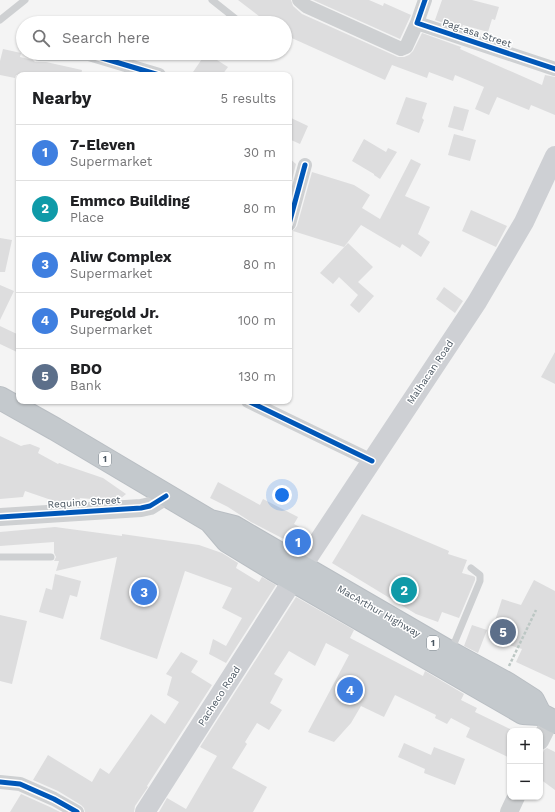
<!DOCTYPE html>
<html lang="en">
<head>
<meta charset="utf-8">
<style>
	body { margin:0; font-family:"Work Sans",sans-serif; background:#f6f6f6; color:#202124 }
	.controls { position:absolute; right:12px; bottom:12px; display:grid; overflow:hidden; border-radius:8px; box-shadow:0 1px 3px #0004 }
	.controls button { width:36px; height:36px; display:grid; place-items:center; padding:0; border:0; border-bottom:1px solid #e0e0e0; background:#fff; color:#202124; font:20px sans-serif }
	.you { position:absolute; left:282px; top:495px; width:14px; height:14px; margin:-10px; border:3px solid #fff; border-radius:50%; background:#1a73e8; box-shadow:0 0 0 6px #1a73e833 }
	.badge { display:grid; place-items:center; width:26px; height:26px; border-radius:50%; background:#0b8043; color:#fff; font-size:13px; font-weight:700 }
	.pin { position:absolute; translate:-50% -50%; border:2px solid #fff; box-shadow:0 1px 4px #0006 }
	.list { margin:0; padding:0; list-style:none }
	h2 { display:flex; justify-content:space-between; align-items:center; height:52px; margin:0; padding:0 16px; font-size:17px }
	h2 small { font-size:13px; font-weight:400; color:#757577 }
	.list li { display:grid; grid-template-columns:26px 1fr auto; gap:12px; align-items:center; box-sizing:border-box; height:56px; padding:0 16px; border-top:1px solid #e0e0e0 }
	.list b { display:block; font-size:15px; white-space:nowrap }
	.list p { margin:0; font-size:13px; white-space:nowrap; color:#757577 }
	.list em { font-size:13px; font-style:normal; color:#757577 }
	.icon { flex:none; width:22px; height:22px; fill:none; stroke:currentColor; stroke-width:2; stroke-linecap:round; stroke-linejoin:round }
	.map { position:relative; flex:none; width:555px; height:812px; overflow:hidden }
	.search { position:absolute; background:#fff; box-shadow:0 1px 3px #0004; left:16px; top:16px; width:276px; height:44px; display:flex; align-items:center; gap:10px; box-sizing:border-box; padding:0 14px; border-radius:22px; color:#757577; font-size:15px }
	.panel { position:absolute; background:#fff; box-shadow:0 1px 3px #0004; left:16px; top:72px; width:276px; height:332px; border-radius:8px }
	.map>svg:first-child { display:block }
	.building { fill:#ddddde }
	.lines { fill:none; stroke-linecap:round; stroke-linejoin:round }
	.trunk-casing { stroke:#b9bec3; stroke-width:24 }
	.path { stroke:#bcc7c4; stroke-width:2.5; stroke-dasharray:3 2; stroke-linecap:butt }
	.service { stroke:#ced0d2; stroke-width:7 }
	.minor { stroke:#ced0d2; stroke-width:14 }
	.tertiary { stroke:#ced0d2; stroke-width:18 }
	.secondary { stroke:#ced0d4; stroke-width:20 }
	.trunk { stroke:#c4c9cd; stroke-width:22 }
	.cycleway-casing { stroke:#fff; stroke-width:8 }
	.cycleway { stroke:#0057b8; stroke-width:5 }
	.labels { text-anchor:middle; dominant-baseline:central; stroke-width:3; stroke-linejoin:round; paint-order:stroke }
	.shield { fill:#fff; stroke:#808990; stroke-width:1 }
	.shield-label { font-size:9px; font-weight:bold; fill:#4a5661 }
	.street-label { font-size:10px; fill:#4a5661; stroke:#fff }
</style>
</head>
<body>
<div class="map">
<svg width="555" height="812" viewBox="0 0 555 812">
	<rect width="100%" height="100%" fill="#f4f4f4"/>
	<!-- building -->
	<path class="building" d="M238 0H291L293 6 302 14 398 57H404L409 55 413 51 422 33 461 47 460 49 542 85 545 75 555 77V115L531 105 529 110 497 97 489 115 475 109 484 87 455 75 453 81 429 72 427 78 392 65 385 80 285 35V23H268Z
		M313 0H369L383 6 384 3 411 15 400 39Z
		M442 0H472L499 7 495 20 492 19 488 32 463 25 461 29 435 20Z
		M3 49 21 53 20 57 33 60 35 62H46L82 70 81 75H16L15 78 0 75V61Z
		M206 53 228 67 222 75H191Z
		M406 97 427 103 422 118 424 120 419 133 396 124Z
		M454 106 469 110 463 131 448 127Z
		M289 117 308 126 300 144 289 139Z
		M454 134 476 140 470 161 448 155Z
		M364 139 386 152 388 148 397 152 380 179 374 175V174L352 161Z
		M289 158 296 164 289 192Z
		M411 159 421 164 405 196 430 207 418 234 430 242 421 257 402 244 400 248 361 225 344 247 293 231 297 226 312 172 354 185 370 195 362 208 380 219Z
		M471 210 507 226 496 247 462 231Z
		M0 238 12 240 5 272H0Z
		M348 243 373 267 358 282 374 296 359 313 350 305 358 295 339 277 333 284 320 273Z
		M0 285 14 291 0 320Z
		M444 287 463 301 455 313 436 299Z
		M0 326 19 335V353L0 344Z
		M555 352V384L541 377Z
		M0 436 21 446 24 445 30 444 40 448 38 453 58 464 59 463 103 478 126 494 120 499 104 498 103 500 80 498 79 501 68 502 60 501V503L25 491 23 497 0 499Z
		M218 482 260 505 263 499 298 517 294 524 309 532 301 548 251 522 228 507 210 498Z
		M362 514 449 551 448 554 467 560 462 573 473 576 475 577V580L459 618 442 612 438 622 416 614 332 563Z
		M55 527 122 536V534L199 545 222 553 238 563 236 568 259 582 262 577 276 585 226 663 209 654 213 639 226 646 242 618 222 608 232 588 185 571 157 659 100 639 117 557 56 571 59 561H54L56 557 54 553V542L0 546V532Z
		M55 574 81 581 77 597 70 595 63 619 39 612 46 588 52 590Z
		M534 580 555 591V680L516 662 522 649 489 639 502 599 521 605Z
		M296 597 354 630 350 638 423 676 425 671 464 694 461 700 477 708 475 712 510 729V758L466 737 470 728 451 718 447 724 435 718 436 715 395 695 384 717 361 706 351 723 334 742 308 732 349 655 326 643 315 666 289 651 274 674 283 679 270 703 282 710 269 730 257 723 245 742 247 744 232 768 267 787 253 812H159L167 798 186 809 217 756 200 747Z
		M0 615 27 621 12 684 0 681Z
		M472 625 487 630 478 653 464 646Z
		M181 652 198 661 191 672 212 685 147 786 148 787 135 806 134 812H85L84 808 81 805 58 791 33 780 48 755 92 782 100 768 109 774 151 714 165 724 179 702 167 695 172 677 166 674Z
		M404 743 431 755 434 747 465 759 455 785 424 773 425 769 398 757Z
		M547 748 555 752V790L540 779V760L544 750Z
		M21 794 50 807 60 812H10Z"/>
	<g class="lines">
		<defs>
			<path id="trunk" d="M0 398 55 429 210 521 234 527 451 653 508 684 533 700 540 714
				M210 521 227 541 273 569 523 713 540 714 555 722"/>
		</defs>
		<!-- trunk casing -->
		<use href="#trunk" class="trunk-casing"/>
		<!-- path -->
		<path class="path" d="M509 666 536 610"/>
		<!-- service -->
		<path class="service" d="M212 0 241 23
			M0 20 25 0
			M0 557H51
			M451 651 480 581V575L471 568"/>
		<!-- minor -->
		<path class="minor" d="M299 0 306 6 401 49 406 47 417 23
			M425 0 417 23 555 69
			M39 54H89L159 75
			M289 224 305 165
			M248 401 372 461
			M0 782 20 784 54 799 77 812"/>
		<!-- tertiary -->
		<path class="tertiary" d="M0 517 141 508 150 506 166 496
			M540 741 551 719
			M509 812 516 797"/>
		<!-- secondary -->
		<path class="secondary" d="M145 812 293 580 477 302 524 222 555 156"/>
		<!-- trunk -->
		<use href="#trunk" class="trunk"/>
		<defs>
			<path id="cycleway" d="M425 0 417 23 555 69
				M39 54H89L159 75
				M289 224 305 165
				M248 401 372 461
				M0 517 141 508 150 506 166 496
				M0 782 20 784 54 799 77 812"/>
		</defs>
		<!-- cycleway casing -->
		<use href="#cycleway" class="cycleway-casing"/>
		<!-- cycleway -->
		<use href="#cycleway" class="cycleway"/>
	</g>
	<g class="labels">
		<!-- shield labels -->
		<g class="shield">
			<rect x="99" y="452" width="12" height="14" rx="3"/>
			<rect x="427" y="636" width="12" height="14" rx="3"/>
		</g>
		<g class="shield-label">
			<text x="105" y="459">1</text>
			<text x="433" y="643">1</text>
		</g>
		<!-- street labels -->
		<g class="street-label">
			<text transform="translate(477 33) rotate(18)">Pag-asa Street</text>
			<text transform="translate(430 372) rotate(-56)">Malhacan Road</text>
			<text transform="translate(84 502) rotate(-4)">Requino Street</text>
			<text transform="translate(379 611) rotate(30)">MacArthur Highway</text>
			<text transform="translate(219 696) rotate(-57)">Pacheco Road</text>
		</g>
	</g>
</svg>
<div class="controls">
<button>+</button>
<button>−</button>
</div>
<div class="you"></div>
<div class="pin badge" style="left:298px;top:542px;background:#3f7fe0">1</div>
<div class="pin badge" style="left:404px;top:590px;background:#0f9aa8">2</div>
<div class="pin badge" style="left:144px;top:592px;background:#3f7fe0">3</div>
<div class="pin badge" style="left:350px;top:690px;background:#3f7fe0">4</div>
<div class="pin badge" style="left:503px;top:632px;background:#5c6f8a">5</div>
<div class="search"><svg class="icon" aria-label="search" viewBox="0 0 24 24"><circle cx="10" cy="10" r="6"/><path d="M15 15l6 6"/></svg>Search here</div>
<section class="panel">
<h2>Nearby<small>5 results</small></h2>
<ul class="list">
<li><span class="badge" style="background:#3f7fe0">1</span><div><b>7-Eleven</b><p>Supermarket</p></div><em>30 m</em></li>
<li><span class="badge" style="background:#0f9aa8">2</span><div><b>Emmco Building</b><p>Place</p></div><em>80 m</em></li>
<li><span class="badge" style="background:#3f7fe0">3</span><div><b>Aliw Complex</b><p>Supermarket</p></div><em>80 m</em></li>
<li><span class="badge" style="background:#3f7fe0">4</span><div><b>Puregold Jr.</b><p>Supermarket</p></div><em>100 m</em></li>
<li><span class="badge" style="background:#5c6f8a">5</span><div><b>BDO</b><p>Bank</p></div><em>130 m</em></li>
</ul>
</section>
</div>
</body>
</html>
